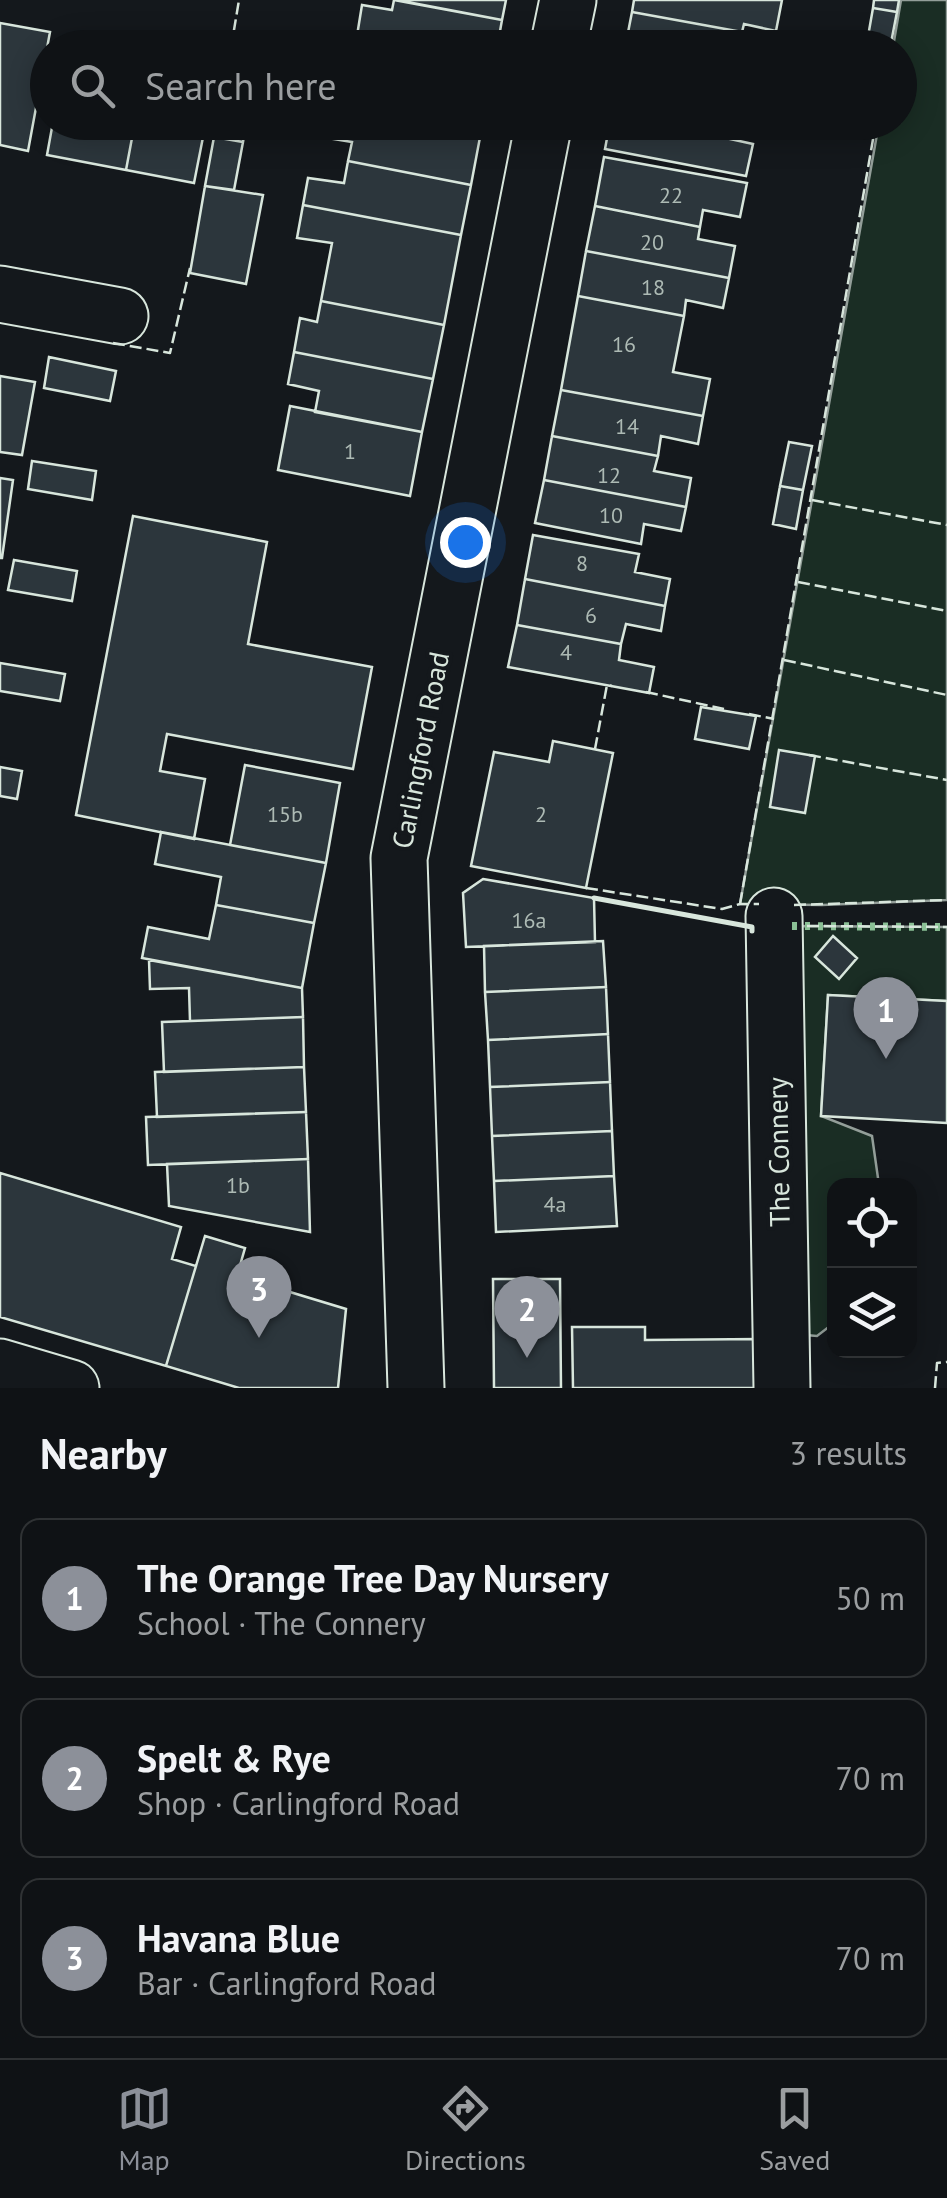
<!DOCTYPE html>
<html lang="en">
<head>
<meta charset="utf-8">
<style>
	body { margin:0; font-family:"PT Sans",sans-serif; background:#1d2022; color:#f1f3f6 }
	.controls { position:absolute; right:30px; bottom:30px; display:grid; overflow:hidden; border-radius:20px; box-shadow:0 5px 25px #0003 }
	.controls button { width:90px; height:90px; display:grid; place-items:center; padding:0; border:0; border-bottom:2px solid #2f3234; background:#0f1215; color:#f1f3f6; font:50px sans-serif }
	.you { position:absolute; left:465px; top:542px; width:35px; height:35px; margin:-25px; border:8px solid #fff; border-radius:50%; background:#1a73e8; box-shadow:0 0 0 15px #1a73e833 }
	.badge { display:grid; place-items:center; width:65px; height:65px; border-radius:50%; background:#8c9099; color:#fff; font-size:32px; font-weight:700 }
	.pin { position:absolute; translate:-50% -82px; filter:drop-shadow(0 2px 5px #0008) }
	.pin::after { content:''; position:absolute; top:52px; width:35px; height:30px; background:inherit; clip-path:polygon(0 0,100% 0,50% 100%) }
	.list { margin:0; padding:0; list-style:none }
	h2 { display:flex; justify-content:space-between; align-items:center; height:130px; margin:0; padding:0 40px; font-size:42px }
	h2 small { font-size:32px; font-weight:400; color:#9b9ea0 }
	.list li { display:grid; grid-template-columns:65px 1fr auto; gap:30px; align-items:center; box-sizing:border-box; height:160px; margin:0 20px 20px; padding:0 20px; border:2px solid #2f3234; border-radius:20px }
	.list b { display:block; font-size:38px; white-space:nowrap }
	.list p { margin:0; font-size:32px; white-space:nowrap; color:#9b9ea0 }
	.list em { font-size:32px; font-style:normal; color:#9b9ea0 }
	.icon { flex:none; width:55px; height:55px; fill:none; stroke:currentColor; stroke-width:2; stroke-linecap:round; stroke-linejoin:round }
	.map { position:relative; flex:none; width:947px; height:1388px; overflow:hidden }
	.search { position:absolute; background:#0f1215; box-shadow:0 5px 25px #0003; left:30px; right:30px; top:30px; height:110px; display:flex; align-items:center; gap:25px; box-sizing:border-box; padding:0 35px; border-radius:55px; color:#9b9ea0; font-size:38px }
	.sheet { height:670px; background:#0f1215 }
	nav { display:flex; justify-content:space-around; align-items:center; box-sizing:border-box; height:140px; border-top:2px solid #2f3234; background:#0f1215; font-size:28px; color:#9b9ea0 }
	nav a { display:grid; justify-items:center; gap:5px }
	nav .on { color:#8c9099 }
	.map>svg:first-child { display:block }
	.green { fill:#1a2d24; stroke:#939e99; stroke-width:2.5 }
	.building { fill:#2c363c; stroke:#d8e6dc; stroke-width:2.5 }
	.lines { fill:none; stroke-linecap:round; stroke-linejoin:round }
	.minor-casing { stroke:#d8e6dc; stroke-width:59 }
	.tertiary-casing { stroke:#d8e6dc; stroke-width:59 }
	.minor { stroke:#14181c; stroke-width:55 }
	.tertiary { stroke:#14181c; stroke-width:55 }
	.hedge { stroke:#8ac095; stroke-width:8; stroke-dasharray:5 8; stroke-linecap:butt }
	.fence { stroke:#d8e6dc; stroke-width:2.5; stroke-dasharray:12 5; stroke-linecap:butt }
	.wall { stroke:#d8e6dc; stroke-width:5 }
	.labels { text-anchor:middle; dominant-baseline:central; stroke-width:8; stroke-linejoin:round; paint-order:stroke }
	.number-label { font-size:22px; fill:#adbab4 }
	.street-label { font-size:28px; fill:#d8e6dc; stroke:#14181c }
</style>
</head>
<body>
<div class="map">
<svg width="947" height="1388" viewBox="0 0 947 1388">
	<rect width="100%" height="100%" fill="#14181c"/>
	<!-- green -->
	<path class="green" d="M901 0H947V900L822 905 740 904 879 123 900 122V48L893 47Z
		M785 926 947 927V1001L828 995 821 1116 872 1136 879 1185 834 1186V1323L817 1336 794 1334Z"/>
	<!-- building -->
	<path class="building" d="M394 0 502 20 497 48H355L362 5 392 10Z
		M397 0H506L502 20Z
		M634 0H782L776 31 744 24 742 32 632 12Z
		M874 0H899L897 12 873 8Z
		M873 8 897 12 890 48H866Z
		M632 12 742 32 739 44 756 48H625Z
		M0 23 50 32 28 151 0 145Z
		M70 39 114 48H68Z
		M53 122H135L126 170 47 155Z
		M135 122H206L194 183 126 170Z
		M217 122H246L243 142 214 137Z
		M318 122H433L481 132 471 185 348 161 352 142 315 136Z
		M433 122H482L481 132Z
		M610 122H724L721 137 753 144 746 176 605 149Z
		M214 137 243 142 234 190 205 186Z
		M604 157 747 183 740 217 703 210 700 227 595 206Z
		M348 161 471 185 461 235 303 205 308 178 344 183Z
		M205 186 263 195 246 284 190 273Z
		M303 205 461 235 444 325 321 301 332 243 297 238Z
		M595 206 700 227 698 239 735 246 729 278 586 251Z
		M586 251 729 278 723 308 686 300 684 316 578 296Z
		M578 296 684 316 673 372 710 379 703 416 561 390Z
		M321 301 444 325 433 379 294 352 300 318 317 322Z
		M294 352 433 379 422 432 315 412 319 391 288 384Z
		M49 357 116 371 110 401 44 388Z
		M0 376 35 382 22 455 0 452Z
		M561 390 703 416 698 444 661 436 658 456 552 436Z
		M290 406 422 432 410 496 278 470Z
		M552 436 658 456 654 471 691 478 686 507 544 480Z
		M789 442 812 446 803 490 780 486Z
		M32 461 96 471 92 500 28 489Z
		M0 478 13 480 2 558H0Z
		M544 480 686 507 681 531 644 524 641 544 535 523Z
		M780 486 803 490 796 529 773 524Z
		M133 516 267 542 248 644 372 667 353 769 167 734 160 771 205 779 194 839 76 815Z
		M533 535 639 554 635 572 670 579 665 606 525 579Z
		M14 560 77 571 72 601 8 590Z
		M525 579 665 606 661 631 626 624 621 644 517 625Z
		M517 625 621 644 619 660 654 667 649 693 508 667Z
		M0 663 65 674 60 701 0 691Z
		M701 707 756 716 749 749 695 739Z
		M553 741 613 753 586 888 471 866 494 752 549 762Z
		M779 750 815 756 805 813 770 807Z
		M245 765 340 783 326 863 230 845Z
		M0 767 22 771 17 799 0 796Z
		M161 832 326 863 314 923 216 905 221 877 155 864Z
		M483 879 594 898 595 942 466 947 463 893Z
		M216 905 314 923 302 988 142 958 148 927 209 939Z
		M833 936 857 958 839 979 815 957Z
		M603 941 606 987 485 992 484 946Z
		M149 960 302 988 303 1017 190 1021 189 988 150 989Z
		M606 987 608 1034 488 1040 485 992Z
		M828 995 947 1001V1123L821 1116Z
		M303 1017 304 1067 164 1072 162 1022Z
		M608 1034 610 1082 490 1087 488 1040Z
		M304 1067 306 1112 157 1117 155 1072Z
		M610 1082 612 1131 492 1136 490 1087Z
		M306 1112 308 1159 148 1165 146 1117Z
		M612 1131 614 1176 494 1181 492 1136Z
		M308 1159 310 1232 169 1206 167 1164Z
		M0 1173 181 1227 172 1259 196 1266 166 1366 0 1317Z
		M614 1176 617 1226 496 1232 494 1181Z
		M205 1236 245 1248 237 1276 346 1309 338 1388H239L166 1366Z
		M493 1279H560L561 1388H494Z
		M572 1327H645V1340L759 1339 760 1388H573Z"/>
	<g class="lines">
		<defs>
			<path id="minor" d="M558 48 568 0
				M0 294 120 316
				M774 916 782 1388
				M416 1388 399 858 544 122"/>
			<path id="tertiary" d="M0 1367 71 1388"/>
		</defs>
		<!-- minor casing -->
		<use href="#minor" class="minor-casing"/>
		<!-- tertiary casing -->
		<use href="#tertiary" class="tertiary-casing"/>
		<!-- minor -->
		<use href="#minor" class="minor"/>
		<!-- tertiary -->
		<use href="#tertiary" class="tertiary"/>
		<!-- hedge -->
		<path class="hedge" d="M792 926 947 927"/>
		<!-- fence -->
		<path class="fence" d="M231 48 239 0
			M113 343 170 353 190 268
			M812 500 947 525
			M798 582 947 611
			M784 660 947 695
			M646 692 724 709
			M749 714 774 719
			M595 749 607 685 612 686
			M809 755 947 780
			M586 888 722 909 740 904H759
			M740 904 876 122
			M794 905 947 900
			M807 926 947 927
			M935 1388 937 1363 947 1362"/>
		<!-- wall -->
		<path class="wall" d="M594 898 752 927V931"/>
	</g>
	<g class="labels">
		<!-- number labels -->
		<g class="number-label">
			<text x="671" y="195">22</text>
			<text x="652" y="242">20</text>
			<text x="653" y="287">18</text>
			<text x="624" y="344">16</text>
			<text x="627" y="426">14</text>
			<text x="350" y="451">1</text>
			<text x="609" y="475">12</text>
			<text x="611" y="515">10</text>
			<text x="582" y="563">8</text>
			<text x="591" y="615">6</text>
			<text x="566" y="652">4</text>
			<text x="285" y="814">15b</text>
			<text x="541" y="814">2</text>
			<text x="529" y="920">16a</text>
			<text x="238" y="1185">1b</text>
			<text x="555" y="1204">4a</text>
		</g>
		<!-- street labels -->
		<g class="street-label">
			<text transform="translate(420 750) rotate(-79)">Carlingford Road</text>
			<text transform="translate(778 1152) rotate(-91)">The Connery</text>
		</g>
	</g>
</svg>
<div class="controls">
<button><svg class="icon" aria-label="locate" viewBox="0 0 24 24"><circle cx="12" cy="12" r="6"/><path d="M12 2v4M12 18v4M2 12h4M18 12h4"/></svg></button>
<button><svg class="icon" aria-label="layers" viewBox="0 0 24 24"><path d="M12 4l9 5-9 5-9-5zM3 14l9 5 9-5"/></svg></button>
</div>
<div class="you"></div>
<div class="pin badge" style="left:886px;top:1059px">1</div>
<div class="pin badge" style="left:527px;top:1358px">2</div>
<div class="pin badge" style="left:259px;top:1338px">3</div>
<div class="search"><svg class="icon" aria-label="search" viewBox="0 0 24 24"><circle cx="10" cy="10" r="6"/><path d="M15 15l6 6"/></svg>Search here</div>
</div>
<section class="sheet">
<h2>Nearby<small>3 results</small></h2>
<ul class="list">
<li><span class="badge">1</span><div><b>The Orange Tree Day Nursery</b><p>School · The Connery</p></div><em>50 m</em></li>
<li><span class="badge">2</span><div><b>Spelt &amp; Rye</b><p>Shop · Carlingford Road</p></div><em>70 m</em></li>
<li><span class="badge">3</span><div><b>Havana Blue</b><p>Bar · Carlingford Road</p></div><em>70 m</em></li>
</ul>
</section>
<nav>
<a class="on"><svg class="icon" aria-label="map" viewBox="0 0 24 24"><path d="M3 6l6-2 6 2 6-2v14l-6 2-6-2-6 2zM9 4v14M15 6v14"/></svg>Map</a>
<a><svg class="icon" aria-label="directions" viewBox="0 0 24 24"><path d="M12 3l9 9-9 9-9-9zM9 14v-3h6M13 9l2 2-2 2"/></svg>Directions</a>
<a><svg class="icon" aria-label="saved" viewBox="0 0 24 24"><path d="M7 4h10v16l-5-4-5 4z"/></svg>Saved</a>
</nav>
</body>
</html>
